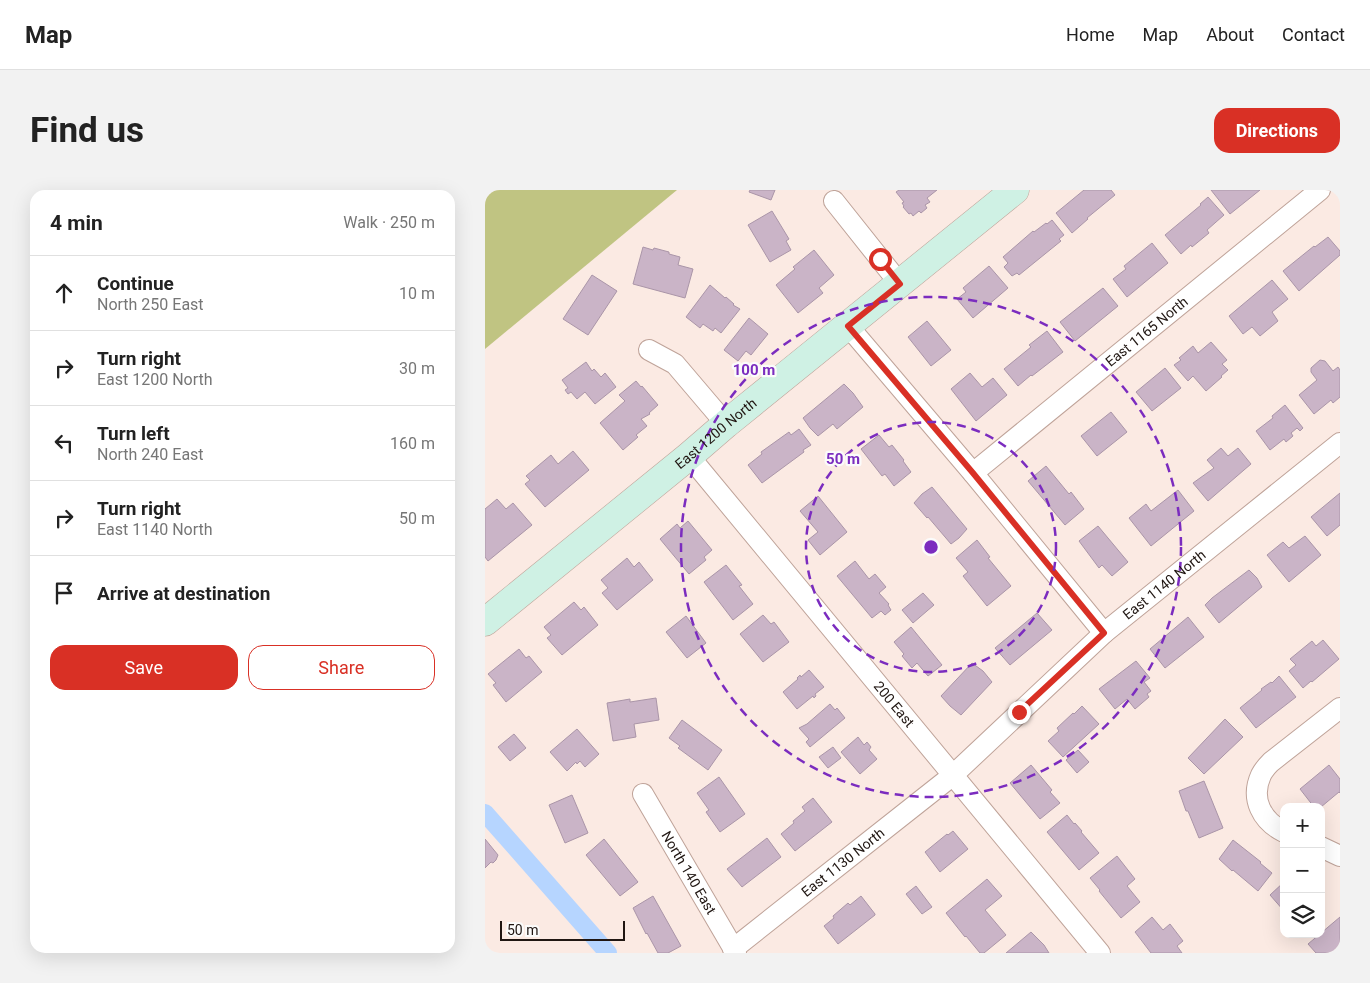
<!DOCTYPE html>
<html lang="en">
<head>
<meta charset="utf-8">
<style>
	body { margin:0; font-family:Roboto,sans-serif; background:#f2f2f2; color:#222 }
	.controls { position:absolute; right:15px; bottom:15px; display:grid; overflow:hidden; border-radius:10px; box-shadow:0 5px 20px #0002 }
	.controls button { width:45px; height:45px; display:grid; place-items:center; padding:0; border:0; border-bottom:1px solid #e0e0e0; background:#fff; color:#222; font:25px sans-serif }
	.scale { position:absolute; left:15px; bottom:12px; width:125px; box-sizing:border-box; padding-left:5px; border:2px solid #201612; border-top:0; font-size:14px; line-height:18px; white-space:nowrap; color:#201612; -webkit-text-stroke:4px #fbfbfb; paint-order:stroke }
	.stop { position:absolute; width:15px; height:15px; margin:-11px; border:4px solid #d93025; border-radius:50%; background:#fff }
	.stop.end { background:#d93025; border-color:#fff; box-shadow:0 1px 5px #0008 }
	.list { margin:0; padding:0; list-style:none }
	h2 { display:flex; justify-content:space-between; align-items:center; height:65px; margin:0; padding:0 20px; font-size:21px }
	h2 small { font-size:16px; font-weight:400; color:#767676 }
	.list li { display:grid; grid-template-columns:32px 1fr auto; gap:15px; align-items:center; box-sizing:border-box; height:75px; padding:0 20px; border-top:1px solid #e0e0e0 }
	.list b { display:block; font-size:19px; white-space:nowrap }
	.list p { margin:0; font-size:16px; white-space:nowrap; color:#767676 }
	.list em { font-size:16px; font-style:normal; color:#767676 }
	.actions { display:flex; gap:10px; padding:15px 20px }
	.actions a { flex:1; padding:11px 0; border:1px solid #d93025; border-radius:15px; text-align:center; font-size:18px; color:#d93025 }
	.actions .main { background:#d93025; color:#fff }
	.icon { flex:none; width:28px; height:28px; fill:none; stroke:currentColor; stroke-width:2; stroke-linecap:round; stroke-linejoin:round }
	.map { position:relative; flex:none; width:855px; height:763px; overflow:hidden; border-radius:15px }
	header { display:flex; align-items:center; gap:30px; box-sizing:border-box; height:70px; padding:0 25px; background:#fff; border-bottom:1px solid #e0e0e0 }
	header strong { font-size:24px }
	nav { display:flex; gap:28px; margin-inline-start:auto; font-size:18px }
	.intro { display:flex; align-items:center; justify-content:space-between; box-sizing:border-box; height:120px; padding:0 30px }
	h1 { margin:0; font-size:35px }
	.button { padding:12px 22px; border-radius:15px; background:#d93025; color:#fff; font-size:18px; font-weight:700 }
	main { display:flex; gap:30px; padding:0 30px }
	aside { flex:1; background:#fff; border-radius:15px; box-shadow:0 5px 20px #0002 }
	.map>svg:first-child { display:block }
	.green { fill:#c0c482 }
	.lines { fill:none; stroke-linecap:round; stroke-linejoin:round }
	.canal { stroke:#b6d5ff; stroke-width:18 }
	.building { fill:#cab4c7; stroke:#aa95a8 }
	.street-casing { stroke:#bfa399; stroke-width:22 }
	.secondary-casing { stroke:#bfa399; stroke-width:29 }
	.street { stroke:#fff; stroke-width:20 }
	.secondary { stroke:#cff1e4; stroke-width:28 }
	.route { stroke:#d93025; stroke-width:6 }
	.ring { fill:none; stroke:#7b2cbf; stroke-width:2.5; stroke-dasharray:9 6 }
	.labels { text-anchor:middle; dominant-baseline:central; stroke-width:4.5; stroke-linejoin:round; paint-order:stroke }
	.street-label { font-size:14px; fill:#201612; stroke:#fbfbfb }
	.centre { fill:#7b2cbf; stroke:#fbfbfb; stroke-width:2.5 }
	.ring-label { font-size:15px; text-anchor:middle; font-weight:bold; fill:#7b2cbf; stroke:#fbfbfb; stroke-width:4.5; stroke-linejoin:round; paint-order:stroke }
</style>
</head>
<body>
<header>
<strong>Map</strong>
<nav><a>Home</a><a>Map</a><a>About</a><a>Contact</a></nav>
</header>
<div class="intro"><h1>Find us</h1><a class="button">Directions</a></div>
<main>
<aside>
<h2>4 min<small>Walk · 250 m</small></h2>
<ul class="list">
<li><svg class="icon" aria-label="ahead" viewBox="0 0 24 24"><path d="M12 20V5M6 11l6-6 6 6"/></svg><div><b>Continue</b><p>North 250 East</p></div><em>10 m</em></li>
<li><svg class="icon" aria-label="right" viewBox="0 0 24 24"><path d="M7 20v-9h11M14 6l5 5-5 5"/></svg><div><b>Turn right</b><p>East 1200 North</p></div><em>30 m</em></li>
<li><svg class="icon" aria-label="left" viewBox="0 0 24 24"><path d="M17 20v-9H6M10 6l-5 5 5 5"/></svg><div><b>Turn left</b><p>North 240 East</p></div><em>160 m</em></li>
<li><svg class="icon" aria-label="right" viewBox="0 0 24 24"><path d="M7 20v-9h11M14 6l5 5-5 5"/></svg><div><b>Turn right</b><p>East 1140 North</p></div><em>50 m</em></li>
<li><svg class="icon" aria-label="arrive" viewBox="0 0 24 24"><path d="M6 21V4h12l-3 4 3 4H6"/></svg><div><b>Arrive at destination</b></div></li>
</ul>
<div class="actions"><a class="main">Save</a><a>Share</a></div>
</aside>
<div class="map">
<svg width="855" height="763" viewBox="0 0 855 763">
	<rect width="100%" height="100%" fill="#fbeae3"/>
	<!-- green -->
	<path class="green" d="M0 0H192L0 159Z"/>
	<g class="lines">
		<!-- canal -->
		<path class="canal" d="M0 623 123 763"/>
	</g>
	<!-- building -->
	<path class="building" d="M265 0H290L286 10 264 2Z
		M414 0H452L442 8 445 12 440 15 442 18 436 23 434 21 428 26 426 23 424 24 418 17 419 16 417 13 419 12 411 2Z
		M599 0H626L630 5 602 28 603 29 587 43 571 23Z
		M726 0H775L745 24Z
		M723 7 739 25 722 40 724 43 707 57 706 55 696 64 680 45 716 15 715 14Z
		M287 21 304 49 301 51 306 60 285 72 263 35Z
		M567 30 579 45 574 49 576 51 534 85 532 83 527 86 519 77 523 73 518 67 548 41 549 42 561 33 562 34Z
		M843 47 855 61V65L814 101 798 81 829 56 830 57Z
		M667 53 683 73 642 107 628 89 641 79 639 76Z
		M158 57 168 60 169 58 184 62V64L195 67 193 75 208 79 200 108 148 94Z
		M329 60 349 85 334 98 338 103 313 123 291 95 310 79 308 77Z
		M504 76 523 98 488 128 472 109 481 102 478 98Z
		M107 85 132 101 103 145 78 129Z
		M787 90 803 109 787 122 793 131 775 146 767 137 758 144 744 126Z
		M225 95 240 108 241 107 249 114 248 115 255 119 236 143 230 138 228 141 218 134 215 138 201 127Z
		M618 98 633 116 590 151 575 132Z
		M264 128 283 144 266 165 261 161 253 171 239 160Z
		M442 131 466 160 446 176 423 147Z
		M562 141 578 162 547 186 546 185 533 196 519 179 546 157 544 155Z
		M726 152 742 170 737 174 743 180 736 186 737 187 721 201 708 186 703 191 689 175 696 170 694 168 708 156 713 163Z
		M835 170 840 171 848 181 853 177 855 180V207L848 213 846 210 829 224 814 205 832 190 826 182V178Z
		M101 172 107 181 109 179 116 187 120 183 131 197 110 214 100 202 92 209 86 202 83 204 80 200 83 198 77 190Z
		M680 178 696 198 667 221 651 202Z
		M485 183 497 197 508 188 522 205 491 231 466 199Z
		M151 191 156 197 157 196 173 215 164 223 165 224 156 229 162 236 151 245 153 247 138 260 115 233 140 211 134 205Z
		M359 194 368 203 378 217 352 239 348 234 333 246 325 238 318 228Z
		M800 215 818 238 815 241 812 238 806 243 808 246 801 252 799 249 785 260 771 241 788 228 787 226Z
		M626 222 642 242 612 266 596 246Z
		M314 239 326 255 318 260 319 262 277 293 263 275 277 264 276 262 304 242 306 245Z
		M394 245 404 257 407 255 419 270 418 271 426 282 409 296 400 284 397 286 376 259Z
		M736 258 743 266 753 258 766 274 723 311 708 293 729 278 722 270Z
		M88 261 104 280 60 317 40 294 45 290 41 286 66 265 73 274Z
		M561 276 584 304 586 302 599 319 580 335 543 291Z
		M447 297 482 339 474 348 466 354 443 327 442 328 429 313 437 304Z
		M693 300 709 321 666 356 644 328 661 314 666 321Z
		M855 303V335L842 346 826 327Z
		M333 306 362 342 335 365 323 350 333 342 315 321Z
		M12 309 21 319 28 313 47 335 3 371 0 367V319Z
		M203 331 227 360 219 367 221 370 204 384 175 349 192 334 195 338Z
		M613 336 643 372 627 386 617 375 614 378 594 351Z
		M820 346 836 365 804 392 782 365 798 352 804 358Z
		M492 350 505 367 503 368 526 396 502 416 478 386 483 382 471 368Z
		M142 368 149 377 154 372 168 390 132 420 117 403 123 398 116 390Z
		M370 371 384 389 390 384 401 397 394 403 404 414 403 415 406 420 400 425 396 421 387 428 352 386Z
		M241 375 257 395 254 396 268 414 248 430 219 392Z
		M764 380 772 388 777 397 734 433 720 415 727 408Z
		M438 403 449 415 428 433 417 420Z
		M89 412 96 420 99 417 113 435 77 465 62 448 66 445 59 437Z
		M552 423 567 440 525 475 510 458Z
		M278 425 286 434 289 432 304 452 278 472 255 444Z
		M201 426 221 453 202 468 181 442Z
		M703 427 719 447 680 478 665 459Z
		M426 437 457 475 443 486 432 473 427 478 417 466 419 464 409 452Z
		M838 450 854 469 827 492 826 491 818 498 804 481 811 475 805 469 827 451 831 456Z
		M34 459 41 468 44 466 57 482 21 512 8 495 11 493 3 484Z
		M651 471 665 488 659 492 666 501 662 504 664 507 650 519 642 509 630 519 614 499Z
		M487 473 498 481 507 492 476 525 465 516 456 506Z
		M324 480 339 497 330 504 331 506 329 508 328 506 312 519 298 502 313 489 312 488 315 485 316 487Z
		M794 486 811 507 771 538 755 518 777 500 776 499 786 492 787 493Z
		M171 508 174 530 149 534 151 547 128 551 122 513 145 509V512Z
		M345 514 350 520 352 518 360 528 325 557 321 552 324 549 314 538 322 534Z
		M597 516 614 534 578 567 563 551 574 541 572 538 588 523 589 524Z
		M740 529 758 547 719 584 703 568Z
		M197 530 237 560 223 580 193 558 195 556 184 548Z
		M92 539 114 564 100 577 95 571 92 574 91 572 82 581 65 562Z
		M29 544 41 558 25 571 13 557Z
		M373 547 379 555 382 552 386 557 384 560 392 569 375 584 356 562Z
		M348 557 356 568 343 578 334 567Z
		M593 560 604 572 592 583 581 570Z
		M546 575 567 600 565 602 575 613 555 629 525 593Z
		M844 575 855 589V603L854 602 836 617H829L815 599Z
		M234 587 260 624 235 642 221 622 224 620 212 603Z
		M719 591 738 638 714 648 703 621H701L694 601Z
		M87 605 103 643 80 653 64 615Z
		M328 608 347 632 310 661 296 644 309 633 308 631 320 621 317 617Z
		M582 625 589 634 590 633 597 641 596 642 614 663 594 680 562 642Z
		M468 641 483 659 455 682 440 662 462 644 463 645Z
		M282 648 296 667 257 697 242 679Z
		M0 649 13 665 11 670 8 673 6 672 0 678Z
		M119 649 153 692 135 706 101 665Z
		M748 650 776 672 775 673 787 683 773 701 748 680 747 681 734 669Z
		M632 666 650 689 642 696 655 712 636 728 614 701 615 700 605 688Z
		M502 689 517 706 500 720 521 745 499 763H495L481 746 480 747 461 723Z
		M799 692V721L785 705Z
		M431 696 447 717 437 724 421 704Z
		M168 706 196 756 183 763H173L162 743 161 744 148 718Z
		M376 706 390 724V725L353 754 339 736 349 728 348 726 363 713 365 715Z
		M667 727 678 740 685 734 698 751 692 756 697 763H666L650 742Z
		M855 727V763H831L823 754Z
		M546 742 559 755 564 763H521Z"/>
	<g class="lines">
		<defs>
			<g id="street">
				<path d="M349 11 415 94"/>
				<path d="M363 136 488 283 619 443"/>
				<path d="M164 160 190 174 241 234"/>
				<path id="s1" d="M204 266 615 763"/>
				<path id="s2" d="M488 283 835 0"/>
				<path id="s3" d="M158 604 251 763"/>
				<path d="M799 642C777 631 765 609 776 585 778 581 782 576 786 572L855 518"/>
				<path d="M836 657 855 666"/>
				<path id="s4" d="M248 759 467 586 619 443 855 253"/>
			</g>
			<g id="secondary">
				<path id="s5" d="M0 432 204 266 241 234 530 0"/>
			</g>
		</defs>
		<!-- street casing -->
		<use href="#street" class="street-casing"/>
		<!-- secondary casing -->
		<use href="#secondary" class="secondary-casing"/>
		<!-- street -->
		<use href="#street" class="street"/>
		<!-- secondary -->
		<use href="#secondary" class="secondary"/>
	</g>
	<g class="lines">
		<!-- route -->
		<path class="route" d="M395 69 415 94 363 136 488 283 619 443 534 522"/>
	</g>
	<!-- distance rings -->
	<g class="ring">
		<circle cx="446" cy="357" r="125"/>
		<circle cx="446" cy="357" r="250"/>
	</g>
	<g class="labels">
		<!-- street labels -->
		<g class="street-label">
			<text stroke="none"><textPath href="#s2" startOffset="224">East 1165 North</textPath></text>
			<text stroke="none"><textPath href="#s5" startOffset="298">East 1200 North</textPath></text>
			<text stroke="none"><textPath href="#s4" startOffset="565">East 1140 North</textPath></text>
			<text stroke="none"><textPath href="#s1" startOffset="322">200 East</textPath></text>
			<text stroke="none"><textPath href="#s4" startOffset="140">East 1130 North</textPath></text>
			<text stroke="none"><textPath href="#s3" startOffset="91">North 140 East</textPath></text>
		</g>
	</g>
	<circle cx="446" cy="357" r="8" class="centre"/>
	<g class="ring-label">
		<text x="269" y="185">100 m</text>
		<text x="358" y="274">50 m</text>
	</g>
</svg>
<div class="controls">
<button>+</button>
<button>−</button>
<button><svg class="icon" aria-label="layers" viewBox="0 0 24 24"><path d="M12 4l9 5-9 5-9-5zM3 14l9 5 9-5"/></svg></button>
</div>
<div class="scale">50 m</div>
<div class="stop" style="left:395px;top:69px"></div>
<div class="stop end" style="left:534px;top:522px"></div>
</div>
</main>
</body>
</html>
